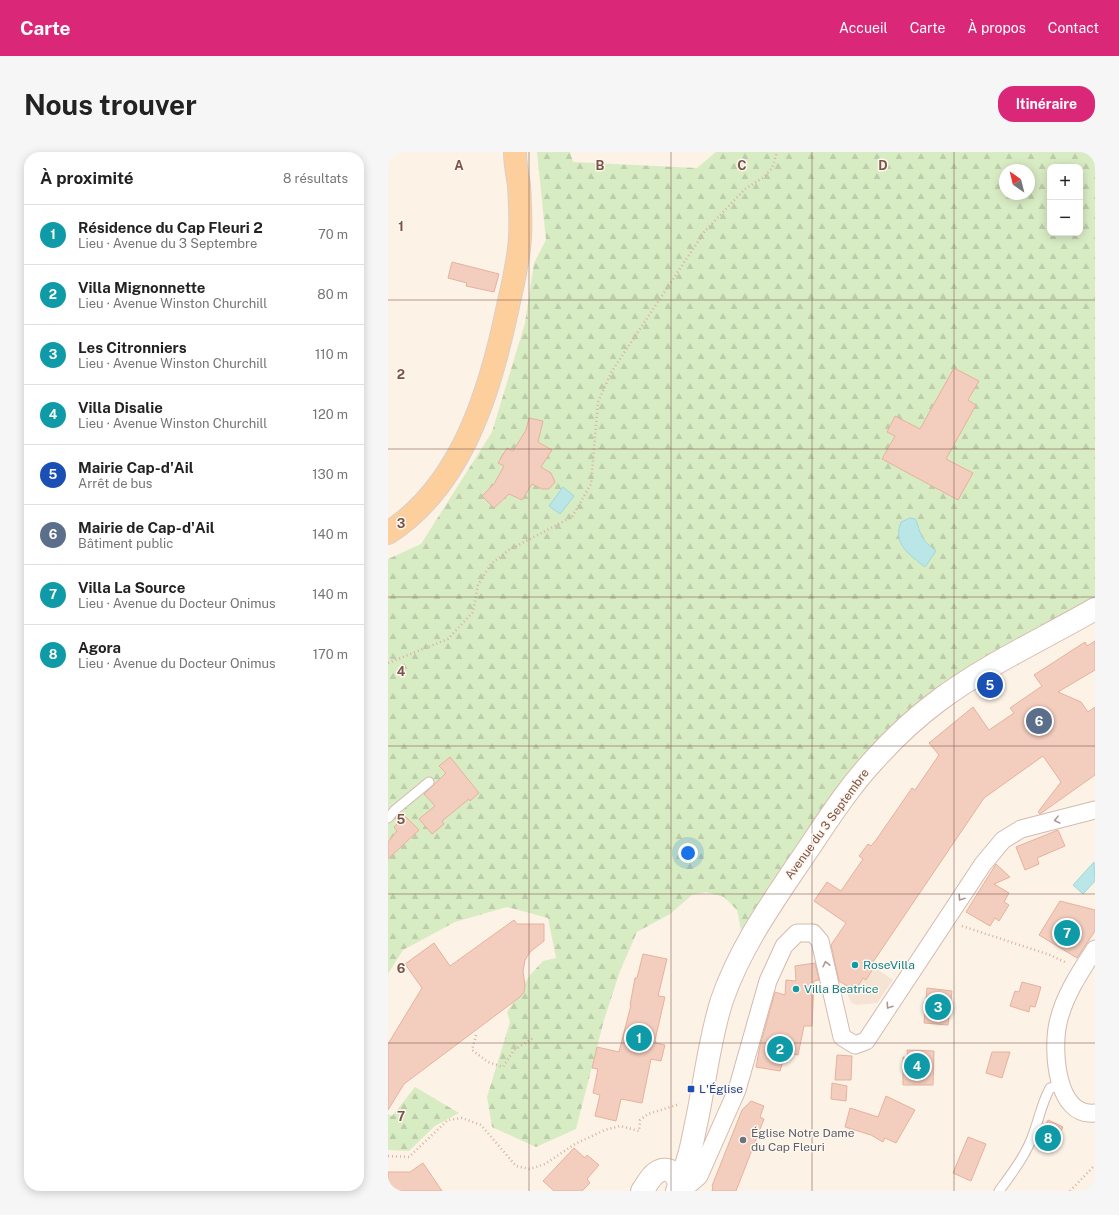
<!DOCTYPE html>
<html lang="fr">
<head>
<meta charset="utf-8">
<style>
	body { margin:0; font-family:"Public Sans",sans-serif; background:#f6f6f6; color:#222 }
	.controls { position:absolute; right:12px; top:12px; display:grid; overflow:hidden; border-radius:8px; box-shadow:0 2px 10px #0003 }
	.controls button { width:36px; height:36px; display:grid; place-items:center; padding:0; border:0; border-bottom:1px solid #e0e0e0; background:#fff; color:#222; font:20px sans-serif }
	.compass { position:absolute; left:611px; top:12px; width:36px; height:36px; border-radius:50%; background:#fff; box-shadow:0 2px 10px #0003; rotate:325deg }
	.you { position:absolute; left:300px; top:701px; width:14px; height:14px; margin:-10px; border:3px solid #fff; border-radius:50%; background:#1a73e8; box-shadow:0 0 0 6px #1a73e833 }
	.badge { display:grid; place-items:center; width:26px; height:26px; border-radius:50%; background:#db2777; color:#fff; font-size:13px; font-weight:700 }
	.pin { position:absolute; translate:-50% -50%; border:2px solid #fff; box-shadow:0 1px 4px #0006 }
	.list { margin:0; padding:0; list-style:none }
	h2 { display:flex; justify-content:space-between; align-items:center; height:52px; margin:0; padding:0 16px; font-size:17px }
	h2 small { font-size:13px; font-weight:400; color:#767676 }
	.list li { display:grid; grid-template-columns:26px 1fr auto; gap:12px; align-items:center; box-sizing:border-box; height:60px; padding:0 16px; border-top:1px solid #e0e0e0 }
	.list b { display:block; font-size:15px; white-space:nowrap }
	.list p { margin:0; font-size:13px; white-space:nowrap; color:#767676 }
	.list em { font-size:13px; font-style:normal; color:#767676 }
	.map { position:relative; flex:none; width:707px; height:1039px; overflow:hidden; border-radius:16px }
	header { display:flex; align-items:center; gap:24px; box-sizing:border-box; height:56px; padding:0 20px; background:#db2777; color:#fff }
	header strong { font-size:19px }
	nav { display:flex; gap:22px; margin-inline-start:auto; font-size:14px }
	.intro { display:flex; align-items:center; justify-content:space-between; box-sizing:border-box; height:96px; padding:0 24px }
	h1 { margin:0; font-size:28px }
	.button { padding:10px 18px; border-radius:16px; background:#db2777; color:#fff; font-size:14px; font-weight:700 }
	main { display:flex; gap:24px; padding:0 24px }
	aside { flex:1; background:#fff; border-radius:16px; box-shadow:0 2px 10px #0003 }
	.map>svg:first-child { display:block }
	.residential { fill:#f5e3d4 }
	.forest { fill:url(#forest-firs); fill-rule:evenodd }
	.water { fill:#bae6e8; stroke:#a0d7da }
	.building { fill:#f3cdbd; stroke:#e7b19d }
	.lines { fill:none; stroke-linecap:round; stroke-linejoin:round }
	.service-casing { stroke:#d2baae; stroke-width:11 }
	.minor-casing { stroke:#d2baae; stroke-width:19 }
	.secondary-casing { stroke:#d7bbae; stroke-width:24 }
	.primary-casing { stroke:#d9cfcc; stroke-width:24 }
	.path { stroke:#d9b0a0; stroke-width:2.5; stroke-dasharray:1 3; stroke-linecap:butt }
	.service { stroke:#fff; stroke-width:9 }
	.minor { stroke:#fff; stroke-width:17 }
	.secondary { stroke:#fff; stroke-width:22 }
	.primary { stroke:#fdcf9d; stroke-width:22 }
	.oneway { stroke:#ae9992 }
	.grid { fill:none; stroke:#78554a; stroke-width:1; stroke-opacity:0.55 }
	.culture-dot { fill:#0f9aa8; stroke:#fff6ed; stroke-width:1.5 }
	.transit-dot { fill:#1a4fb4; stroke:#fff6ed; stroke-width:1.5 }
	.worship-dot { fill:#6b7280; stroke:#fff6ed; stroke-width:1.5 }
	.labels { text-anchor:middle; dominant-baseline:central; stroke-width:3; stroke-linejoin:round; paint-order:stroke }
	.street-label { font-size:12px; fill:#78554a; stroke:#fff6ed }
	.culture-label { font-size:12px; fill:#0d838f; stroke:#fff6ed; text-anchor:start }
	.transit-label { font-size:12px; fill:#164399; stroke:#fff6ed; text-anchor:start }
	.worship-label { font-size:12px; fill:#5b616d; stroke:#fff6ed; text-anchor:start }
	.grid-label { font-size:13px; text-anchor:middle; font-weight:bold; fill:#78554a; stroke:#fff6ed; stroke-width:3; stroke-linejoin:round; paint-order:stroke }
</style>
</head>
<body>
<header>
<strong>Carte</strong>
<nav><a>Accueil</a><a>Carte</a><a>À propos</a><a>Contact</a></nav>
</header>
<div class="intro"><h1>Nous trouver</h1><a class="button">Itinéraire</a></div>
<main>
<aside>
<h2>À proximité<small>8 résultats</small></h2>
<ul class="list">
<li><span class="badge" style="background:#0f9aa8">1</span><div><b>Résidence du Cap Fleuri 2</b><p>Lieu · Avenue du 3 Septembre</p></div><em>70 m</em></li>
<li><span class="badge" style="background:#0f9aa8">2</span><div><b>Villa Mignonnette</b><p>Lieu · Avenue Winston Churchill</p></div><em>80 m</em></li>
<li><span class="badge" style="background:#0f9aa8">3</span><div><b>Les Citronniers</b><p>Lieu · Avenue Winston Churchill</p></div><em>110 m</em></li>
<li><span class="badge" style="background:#0f9aa8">4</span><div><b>Villa Disalie</b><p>Lieu · Avenue Winston Churchill</p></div><em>120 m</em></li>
<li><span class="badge" style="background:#1a4fb4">5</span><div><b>Mairie Cap-d'Ail</b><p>Arrêt de bus</p></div><em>130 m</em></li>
<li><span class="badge" style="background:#5c6f8a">6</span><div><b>Mairie de Cap-d'Ail</b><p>Bâtiment public</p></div><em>140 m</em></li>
<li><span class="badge" style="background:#0f9aa8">7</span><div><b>Villa La Source</b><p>Lieu · Avenue du Docteur Onimus</p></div><em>140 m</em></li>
<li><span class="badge" style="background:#0f9aa8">8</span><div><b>Agora</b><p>Lieu · Avenue du Docteur Onimus</p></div><em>170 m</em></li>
</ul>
</aside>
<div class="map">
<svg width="707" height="1039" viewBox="0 0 707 1039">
	<defs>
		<pattern id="forest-firs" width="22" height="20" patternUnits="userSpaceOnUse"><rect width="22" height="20" fill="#d8ecc4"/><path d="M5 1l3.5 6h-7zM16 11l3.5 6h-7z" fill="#bdccaa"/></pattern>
	</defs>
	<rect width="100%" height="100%" fill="#fdf2e6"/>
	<!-- residential -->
	<path class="residential" d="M486 815 505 828 489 851 468 853 463 850 460 844 462 836 467 839 475 826 478 828Z"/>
	<!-- forest -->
	<path class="forest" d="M149 0H182L185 10 309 16 328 0H707V448L595 508 544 540 499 578 353 778 349 758 336 745 318 740 304 743 282 762 249 780 232 819 216 868 188 977 148 995 104 975 99 945 122 870 119 860 142 823 155 809 168 806 160 766 119 755 67 770 15 798 0 822V407L33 392 104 280 137 171 146 111 158 88ZM662 15H692V81H662ZM617 18H641V42H617Z
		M27 935 71 961 47 974 21 999 0 998V962L4 964Z"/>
	<!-- water -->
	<path class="water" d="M175 335 186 344 172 362 161 354Z
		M522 366 527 367C531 373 530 377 533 382 535 390 543 394 548 399L537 415C522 403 504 392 513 370Z
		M706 710 707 729 695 742 685 733Z"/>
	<!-- building -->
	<path class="building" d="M64 110 111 122 106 140 78 134 79 131 60 126Z
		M566 216 591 229 580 248 588 253 558 307 585 321 570 348 494 307 507 284 499 280 507 264 532 277Z
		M141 266 155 269 150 290 164 298 153 315 163 321 167 330 161 337H154L144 332 134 348 121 342 106 356 94 344 106 332 116 314 110 311 119 296 125 299 138 278Z
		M707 489V518L670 540 693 550 700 560 707 555V623L652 662 650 660 673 630 655 604 596 646 483 813 486 815 478 828 475 826 467 839 451 829 443 793 458 771 426 749 439 730 453 739 475 707 471 704 480 692 483 694 488 688 524 636 527 638 551 603 541 591 585 555 601 578 626 561 622 556 654 534 646 523 697 490 699 494Z
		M62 605 91 641 82 649 81 647 54 669 56 672 44 682 31 667 47 654 36 642 58 621 51 614Z
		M17 664 31 678 0 707V690L9 679 6 675Z
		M670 678 677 694 649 706 651 712 637 718 628 695Z
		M608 712 622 725 606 732 621 741 616 750 621 753 611 769 607 766 602 774 578 760Z
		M672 749 707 758V779L689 806 651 783Z
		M126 768 129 772H156V789L142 800 137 808 135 819 137 834 136 840 132 845 16 932 0 958V892L34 836 17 812 46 791 62 814Z
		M255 802 279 807 270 844 277 845 267 888 268 891 277 893 273 909 263 907 254 951 233 947 228 969 207 964 212 943 205 941 210 917 204 916 209 895 231 900 243 853H242L247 826H249Z
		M427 811 431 828 426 829 424 874H416L410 903 399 901 397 909H395L392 919 368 915 372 894 387 840 397 843 398 828 408 829 407 814Z
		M634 830 653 835 647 855 642 854 641 860 622 854 627 839 631 840Z
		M539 836 564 839 560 873 536 871Z
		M519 898 546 899 545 933H515V905L520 906Z
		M604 900H622L614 926 598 921Z
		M449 903 464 904 463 928H447Z
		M444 931 459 934 458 949 443 947Z
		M498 944 527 958 508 991 497 986 495 990 483 983 457 975 462 956 490 965Z
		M363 949 376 954 372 965 376 967 348 1039H324L325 1035 324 1034 354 958Z
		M660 968 675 975 662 999 649 992Z
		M580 985 598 992 583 1029 565 1021Z
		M186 996 197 1006 199 1003 211 1013 199 1027 202 1031 194 1039H166L155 1029Z
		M35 1011 54 1039H0V1020H22Z"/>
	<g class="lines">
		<defs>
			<path id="service" d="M0 666 7 658 41 630
				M611 1039C624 1021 639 1002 646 980 652 964 653 953 662 936L673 934"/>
			<path id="minor" d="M707 797C692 820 676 844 670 871 664 898 668 966 707 961
				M291 1033 303 1031 311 1024 349 938 380 829 396 794 409 781H425L432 789 454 885 467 893 478 889 595 712 615 688 633 677 707 658"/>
			<path id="secondary" d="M291 1028C301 1011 304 991 308 972 317 931 321 888 334 848 351 799 379 758 408 715 433 679 456 640 487 607 506 586 527 566 550 549 598 513 655 487 707 457
				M254 1039C258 1034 262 1025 268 1021 281 1011 295 1026 289 1039"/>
			<path id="primary" d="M0 381C75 333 103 236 120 154 125 131 131 108 132 85 133 68 132 50 131 33 129 22 127 11 127 0"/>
		</defs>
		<!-- service casing -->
		<use href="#service" class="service-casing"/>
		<!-- minor casing -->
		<use href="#minor" class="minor-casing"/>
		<!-- secondary casing -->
		<use href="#secondary" class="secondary-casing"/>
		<!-- primary casing -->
		<use href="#primary" class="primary-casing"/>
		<!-- path -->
		<path class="path" d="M0 511 60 487 85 460 90 433 103 412 121 398 184 365 203 332 210 250 224 219 317 79 357 37 376 25 384 16 389 0
			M574 774 662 803 679 811
			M88 883 84 898 100 910 115 915 126 898 145 886
			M0 1004 21 1005 60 968 74 966 93 973 128 1014 142 1017 157 1012 187 992 217 978 232 974 251 979 252 968 260 962 292 952
			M682 1039 707 1013"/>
		<!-- service -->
		<use href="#service" class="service"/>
		<!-- minor -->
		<use href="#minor" class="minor"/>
		<!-- secondary -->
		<use href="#secondary" class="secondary"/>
		<!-- primary -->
		<use href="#primary" class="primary"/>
	</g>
	<!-- one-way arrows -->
	<defs><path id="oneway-chevron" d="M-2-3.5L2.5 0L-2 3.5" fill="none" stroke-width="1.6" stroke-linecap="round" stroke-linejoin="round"/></defs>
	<g class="oneway">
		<use href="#oneway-chevron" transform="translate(669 668) rotate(166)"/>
		<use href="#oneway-chevron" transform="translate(573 746) rotate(123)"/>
		<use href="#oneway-chevron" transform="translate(438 812) rotate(-103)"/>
		<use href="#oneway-chevron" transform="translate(501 854) rotate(124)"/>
	</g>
	<!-- grid -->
	<path class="grid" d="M141 0V1039M283 0V1039M424 0V1039M566 0V1039M0 148H707M0 297H707M0 445H707M0 594H707M0 742H707M0 891H707"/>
	<!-- markers -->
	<g class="culture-dot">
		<circle cx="467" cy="813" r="4"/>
		<circle cx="408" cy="837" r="4"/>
	</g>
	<rect class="transit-dot" x="299" y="933" width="8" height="8" rx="2"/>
	<circle class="worship-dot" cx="355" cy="988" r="4"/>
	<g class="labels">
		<!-- street labels -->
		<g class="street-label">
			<text transform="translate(439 672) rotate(-54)">Avenue du 3 Septembre</text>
		</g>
		<!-- culture labels -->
		<g class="culture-label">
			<text x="475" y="813">RoseVilla</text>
			<text x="416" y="837">Villa Beatrice</text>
		</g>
		<!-- transit labels -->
		<g class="transit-label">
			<text x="311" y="937">L'Église</text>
		</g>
		<!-- worship labels -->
		<g class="worship-label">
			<text x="363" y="981">Église Notre Dame<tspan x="363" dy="14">du Cap Fleuri</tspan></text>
		</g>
	</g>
	<g class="grid-label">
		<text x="71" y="18">A</text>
		<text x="212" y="18">B</text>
		<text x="354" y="18">C</text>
		<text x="495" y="18">D</text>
		<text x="13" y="79">1</text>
		<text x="13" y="227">2</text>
		<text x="13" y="376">3</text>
		<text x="13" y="524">4</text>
		<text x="13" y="672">5</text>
		<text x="13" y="821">6</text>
		<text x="13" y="969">7</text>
	</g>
</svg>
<div class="controls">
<button>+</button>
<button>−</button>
</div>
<svg class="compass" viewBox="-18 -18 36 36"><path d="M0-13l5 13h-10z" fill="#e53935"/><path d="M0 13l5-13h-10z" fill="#767676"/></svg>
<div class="you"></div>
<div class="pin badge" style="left:251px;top:886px;background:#0f9aa8">1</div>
<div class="pin badge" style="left:392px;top:897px;background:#0f9aa8">2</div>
<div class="pin badge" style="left:550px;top:855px;background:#0f9aa8">3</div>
<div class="pin badge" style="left:529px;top:914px;background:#0f9aa8">4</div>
<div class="pin badge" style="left:602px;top:533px;background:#1a4fb4">5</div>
<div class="pin badge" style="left:651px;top:569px;background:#5c6f8a">6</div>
<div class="pin badge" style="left:679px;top:781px;background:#0f9aa8">7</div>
<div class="pin badge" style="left:660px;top:986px;background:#0f9aa8">8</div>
</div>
</main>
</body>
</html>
